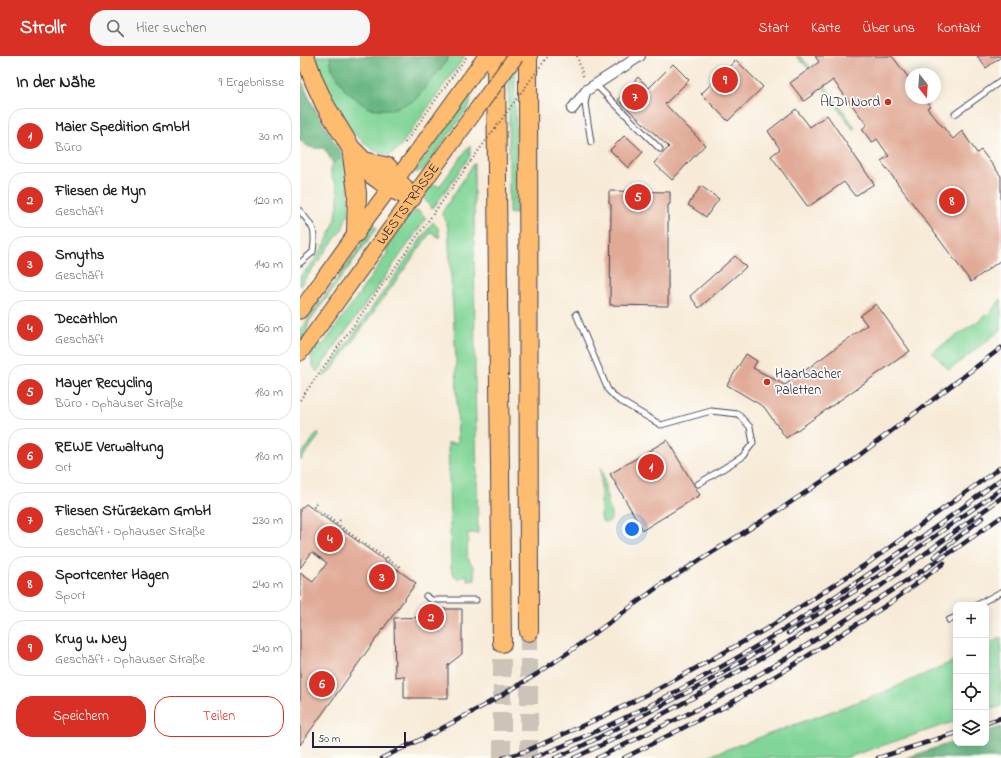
<!DOCTYPE html>
<html lang="de">
<head>
<meta charset="utf-8">
<style>
	body { margin:0; font-family:"Indie Flower",sans-serif; background:#f6f6f6; color:#202124 }
	.controls { position:absolute; right:12px; bottom:12px; display:grid; overflow:hidden; border-radius:8px; box-shadow:0 2px 10px #0003 }
	.controls button { width:36px; height:36px; display:grid; place-items:center; padding:0; border:0; border-bottom:1px solid #e0e0e0; background:#fff; color:#202124; font:20px sans-serif }
	.compass { position:absolute; left:605px; top:12px; width:36px; height:36px; border-radius:50%; background:#fff; box-shadow:0 2px 10px #0003; rotate:163deg }
	.scale { position:absolute; left:12px; bottom:10px; width:94px; box-sizing:border-box; padding-left:4px; border:2px solid #22223b; border-top:0; font-size:11px; line-height:14px; white-space:nowrap; color:#22223b; -webkit-text-stroke:3px #fdfcf7; paint-order:stroke }
	.you { position:absolute; left:332px; top:473px; width:14px; height:14px; margin:-10px; border:3px solid #fff; border-radius:50%; background:#1a73e8; box-shadow:0 0 0 6px #1a73e833 }
	.badge { display:grid; place-items:center; width:26px; height:26px; border-radius:50%; background:#d93025; color:#fff; font-size:13px; font-weight:700 }
	.pin { position:absolute; translate:-50% -50%; border:2px solid #fff; box-shadow:0 1px 4px #0006 }
	.list { margin:0; padding:0; list-style:none }
	h2 { display:flex; justify-content:space-between; align-items:center; height:52px; margin:0; padding:0 16px; font-size:17px }
	h2 small { font-size:13px; font-weight:400; color:#757577 }
	.list li { display:grid; grid-template-columns:26px 1fr auto; gap:12px; align-items:center; box-sizing:border-box; height:56px; margin:0 8px 8px; padding:0 8px; border:1px solid #e0e0e0; border-radius:16px }
	.list b { display:block; font-size:15px; white-space:nowrap }
	.list p { margin:0; font-size:13px; white-space:nowrap; color:#757577 }
	.list em { font-size:13px; font-style:normal; color:#757577 }
	.actions { display:flex; gap:8px; padding:12px 16px }
	.actions a { flex:1; padding:9px 0; border:1px solid #d93025; border-radius:16px; text-align:center; font-size:14px; color:#d93025 }
	.actions .main { background:#d93025; color:#fff }
	.icon { flex:none; width:22px; height:22px; fill:none; stroke:currentColor; stroke-width:2; stroke-linecap:round; stroke-linejoin:round }
	.map { position:relative; flex:none; width:701px; height:702px; overflow:hidden }
	header { display:flex; align-items:center; gap:24px; box-sizing:border-box; height:56px; padding:0 20px; background:#d93025; color:#fff }
	header strong { font-size:19px }
	nav { display:flex; gap:22px; margin-inline-start:auto; font-size:14px }
	.search { width:280px; height:36px; background:#f6f6f6; display:flex; align-items:center; gap:10px; box-sizing:border-box; padding:0 14px; border-radius:16px; color:#757577; font-size:15px }
	main { display:flex }
	aside { flex:1; background:#fff }
	.map>svg:first-child { display:block }
	.green { fill:#81d598; stroke:#527c6a }
	.forest { fill:#68b680; stroke:#456c5e }
	.building { fill:#e1aa97 }
	.lines { fill:none; stroke-linecap:round; stroke-linejoin:round }
	.highway-tunnel { stroke:#ccc3b9; stroke-width:18; stroke-dasharray:18 9; stroke-linecap:butt }
	.lane-casing { stroke:#424053; stroke-width:7 }
	.street-casing { stroke:#424053; stroke-width:12 }
	.primary-casing { stroke:#424053; stroke-width:17 }
	.highway-casing { stroke:#424053; stroke-width:20 }
	.path { stroke:#424053; stroke-width:2; stroke-dasharray:1 3; stroke-linecap:butt }
	.lane { stroke:#fff; stroke-width:5 }
	.street { stroke:#fff; stroke-width:10 }
	.primary { stroke:#fdbc6f; stroke-width:15 }
	.highway { stroke:#fdbc6f; stroke-width:18 }
	.rail-casing { stroke:#22223b; stroke-width:4.5 }
	.rail { stroke:#fdfcf7; stroke-width:3; stroke-dasharray:9; stroke-linecap:butt }
	.primary-bridge-casing { stroke:#424053; stroke-width:17; stroke-linecap:butt }
	.path-bridge { stroke:#424053; stroke-width:2; stroke-dasharray:1 3; stroke-linecap:butt }
	.primary-bridge { stroke:#fdbc6f; stroke-width:15 }
	.poi-dot { fill:#c8321e; stroke:#fdfcf7; stroke-width:1.5 }
	.labels { text-anchor:middle; dominant-baseline:central; stroke-width:3.5; stroke-linejoin:round; paint-order:stroke }
	.poi-label { font-size:14px; fill:#22223b; stroke:#fdfcf7; text-anchor:end }
	.street-label { font-size:14px; fill:#22223b; stroke:#fdfcf7 }
</style>
</head>
<body>
<header>
<strong>Strollr</strong>
<div class="search"><svg class="icon" aria-label="search" viewBox="0 0 24 24"><circle cx="10" cy="10" r="6"/><path d="M15 15l6 6"/></svg>Hier suchen</div>
<nav><a>Start</a><a>Karte</a><a>Über uns</a><a>Kontakt</a></nav>
</header>
<main>
<aside>
<h2>In der Nähe<small>9 Ergebnisse</small></h2>
<ul class="list">
<li><span class="badge">1</span><div><b>Maier Spedition GmbH</b><p>Büro</p></div><em>30 m</em></li>
<li><span class="badge">2</span><div><b>Fliesen de Myn</b><p>Geschäft</p></div><em>120 m</em></li>
<li><span class="badge">3</span><div><b>Smyths</b><p>Geschäft</p></div><em>140 m</em></li>
<li><span class="badge">4</span><div><b>Decathlon</b><p>Geschäft</p></div><em>160 m</em></li>
<li><span class="badge">5</span><div><b>Mayer Recycling</b><p>Büro · Ophauser Straße</p></div><em>180 m</em></li>
<li><span class="badge">6</span><div><b>REWE Verwaltung</b><p>Ort</p></div><em>180 m</em></li>
<li><span class="badge">7</span><div><b>Fliesen Stürzekarn GmbH</b><p>Geschäft · Ophauser Straße</p></div><em>230 m</em></li>
<li><span class="badge">8</span><div><b>Sportcenter Hagen</b><p>Sport</p></div><em>240 m</em></li>
<li><span class="badge">9</span><div><b>Krug u. Ney</b><p>Geschäft · Ophauser Straße</p></div><em>240 m</em></li>
</ul>
<div class="actions"><a class="main">Speichern</a><a>Teilen</a></div>
</aside>
<div class="map">
<svg width="701" height="702" viewBox="0 0 701 702">
	<rect width="100%" height="100%" fill="#fdfcf7"/>
	<filter id="ink" filterUnits="userSpaceOnUse"><feTurbulence type="fractalNoise" baseFrequency=".025" numOctaves="2"/><feDisplacementMap in="SourceGraphic" scale="8" xChannelSelector="R" yChannelSelector="G"/><feConvolveMatrix kernelMatrix="1 2 1 2 8 2 1 2 1" color-interpolation-filters="sRGB"/></filter>
	<filter id="wash" filterUnits="userSpaceOnUse"><feTurbulence type="fractalNoise" baseFrequency=".012" numOctaves="4" result="noise"/><feDisplacementMap in="SourceGraphic" scale="16" xChannelSelector="R" yChannelSelector="G"/><feGaussianBlur stdDeviation="0.9" result="paint"/><feColorMatrix in="noise" values="0 0 0 0 0 0 0 0 0 0 0 0 0 0 0 0 0 1.4 0 .05"/><feComposite in="paint" operator="in"/></filter>
	<g filter="url(#wash)">
		<rect width="100%" height="100%" fill="#f7ebd8"/>
		<!-- green -->
		<path class="green" d="M15 0H30L32 12 46 35 68 52 90 54 143 10 149 0H165L99 92 90 99C54 98 24 30 15 0Z
			M209 0H215L216 158 209 157Z
			M496 0H500C521 22 538 47 555 72L553 73 510 14Z
			M171 39 170 49 124 113 116 117 115 115Z
			M170 89V100L134 151 132 152 124 143V139L133 127 139 131Z
			M43 101 48 115 49 160 46 161 43 172 0 230V220C22 200 40 167 38 136 37 127 33 126 31 119 30 116 32 110 33 107Z
			M174 107 175 320 178 477H168L167 501 174 512 175 524 168 525 167 519 158 523 154 520 151 511 148 387H158L156 303 148 172 146 165 142 159 143 155Z
			M112 155H119L125 161 126 163 17 316C9 307 10 295 17 286L23 289 87 198V191Z
			M133 166 138 172 140 182 131 176 32 314 23 321Z
			M73 169 77 172 9 266 6 278 0 286V274L60 191 63 182Z
			M701 243V274L649 314 632 296 690 257Z
			M18 376 19 380 0 405V400Z
			M301 411C304 422 305 431 307 442 308 449 312 457 311 464L306 467 302 465 301 460Z
			M701 581V650L686 655V590Z
			M656 604V665L545 702H403L582 637Z"/>
		<!-- forest -->
		<path class="forest" d="M30 0H149L143 10 114 45 90 54 68 52 46 35 32 12Z
			M0 21 11 46 43 101 33 107 24 92C14 93 7 92 0 84Z
			M701 671V702H606L656 685V687H686V676Z"/>
		<g id="blocks">
			<!-- building -->
			<path class="building" d="M515 0H592L611 25V42H624L630 50 627 52 653 83 662 75 677 97 681 94 701 120V204L671 226 581 105 589 100 577 83 572 87 562 73 567 69 533 24 504 45 490 27 519 6Z
				M677 0H701V1L686 12Z
				M436 4 463 31 428 65 401 38Z
				M373 8 389 24 365 48 405 89 372 124 354 107 369 91 318 44 338 21 349 32Z
				M496 53 510 71 527 59 574 128 555 140 544 126 508 151 471 100 480 93 468 75Z
				M325 79 343 96 328 112 310 94Z
				M401 130 419 143 406 161 388 149Z
				M309 135 370 136V148L368 149V250L310 249 311 149 309 147Z
				M435 200 446 211 399 252 390 240Z
				M576 248 610 295 486 382 464 351 427 329 446 298 457 305 453 312 485 329 567 269 560 260Z
				M367 384 400 439 343 474 310 418Z
				M6 448 116 527 0 689V517L13 526 27 507 12 496 0 512V453Z
				M134 553H162V598L148 609V642H104V620L95 621 94 562 134 561Z"/>
		</g>
	</g>
	<g filter="url(#ink)">
		<use href="#blocks" fill-opacity="0" stroke="#424053" stroke-width="1"/>
		<g class="lines">
			<!-- highway-tunnel -->
			<path class="highway-tunnel" d="M202 702V587
				M229 702V576"/>
			<defs>
				<path id="lane" d="M295 28 360 93
					M287 37 285 48 291 86
					M655 58 701 25
					M0 155C14 172 16 173 13 196L0 207
					M276 258 308 334 317 343 361 369 411 355 438 358 450 371 453 387 442 401 398 428
					M126 540 132 544H176
					M677 549 701 536
					M649 564 656 561"/>
				<path id="street" d="M272 53 287 34 340 0"/>
				<g id="primary">
					<path d="M0 255 56 177 116 97 186 0"/>
					<path id="s1" d="M0 297 171 61"/>
				</g>
				<path id="highway" d="M5 0 14 25 25 49 51 92 64 105 72 119 79 124 89 132 112 142
					M196 0 198 240 202 587
					M228 0 229 576
					M51 92 57 137 56 177
					M64 105 88 111 111 142"/>
			</defs>
			<!-- lane casing -->
			<use href="#lane" class="lane-casing"/>
			<!-- street casing -->
			<use href="#street" class="street-casing"/>
			<!-- primary casing -->
			<use href="#primary" class="primary-casing"/>
			<!-- highway casing -->
			<use href="#highway" class="highway-casing"/>
			<!-- path -->
			<path class="path" d="M277 0 284 23
				M105 87 167 0
				M0 344 171 105
				M16 447 14 451 63 487 99 511
				M37 468 40 464
				M85 505 89 499
				M98 514 101 509"/>
			<!-- lane -->
			<use href="#lane" class="lane"/>
			<!-- street -->
			<use href="#street" class="street"/>
			<!-- primary -->
			<use href="#primary" class="primary"/>
			<!-- highway -->
			<use href="#highway" class="highway"/>
			<defs>
				<path id="rail" d="M634 501 682 462
					M488 577 577 521 701 433
					M686 667 701 662
					M82 702 126 681 185 649 237 618 269 596 362 528 473 458 545 410 701 292
					M203 702 226 695 304 660 362 631 468 572 568 507 701 411
					M233 702C401 636 557 531 701 423
					M255 702 278 692 404 628 472 587
					M274 702 335 673 407 634 480 591 582 529 701 442
					M297 702 408 648 487 602 657 492 701 461
					M324 702 426 650 492 610 593 545 644 507
					M578 702 656 677"/>
			</defs>
			<!-- rail casing -->
			<use href="#rail" class="rail-casing"/>
			<!-- rail -->
			<use href="#rail" class="rail"/>
			<defs>
				<path id="primary-bridge" d="M171 61 216 0"/>
			</defs>
			<!-- primary-bridge casing -->
			<use href="#primary-bridge" class="primary-bridge-casing"/>
			<!-- path-bridge -->
			<path class="path-bridge" d="M171 105 248 0"/>
			<!-- primary-bridge -->
			<use href="#primary-bridge" class="primary-bridge"/>
		</g>
	</g>
	<!-- markers -->
	<g class="poi-dot">
		<circle cx="588" cy="46" r="4"/>
		<circle cx="467" cy="326" r="4"/>
	</g>
	<g class="labels">
		<!-- poi labels -->
		<g class="poi-label">
			<text x="580" y="46">ALDI Nord</text>
			<text x="475" y="318" text-anchor="start">Haarbacher<tspan x="475" dy="16">Paletten</tspan></text>
		</g>
		<!-- street labels -->
		<g class="street-label">
			<text stroke="none"><textPath href="#s1" startOffset="184">WESTSTRASSE</textPath></text>
		</g>
	</g>
</svg>
<div class="controls">
<button>+</button>
<button>−</button>
<button><svg class="icon" aria-label="locate" viewBox="0 0 24 24"><circle cx="12" cy="12" r="6"/><path d="M12 2v4M12 18v4M2 12h4M18 12h4"/></svg></button>
<button><svg class="icon" aria-label="layers" viewBox="0 0 24 24"><path d="M12 4l9 5-9 5-9-5zM3 14l9 5 9-5"/></svg></button>
</div>
<svg class="compass" viewBox="-18 -18 36 36"><path d="M0-13l5 13h-10z" fill="#e53935"/><path d="M0 13l5-13h-10z" fill="#757577"/></svg>
<div class="scale">50 m</div>
<div class="you"></div>
<div class="pin badge" style="left:351px;top:411px">1</div>
<div class="pin badge" style="left:131px;top:561px">2</div>
<div class="pin badge" style="left:82px;top:521px">3</div>
<div class="pin badge" style="left:30px;top:483px">4</div>
<div class="pin badge" style="left:338px;top:141px">5</div>
<div class="pin badge" style="left:22px;top:628px">6</div>
<div class="pin badge" style="left:335px;top:41px">7</div>
<div class="pin badge" style="left:652px;top:145px">8</div>
<div class="pin badge" style="left:425px;top:24px">9</div>
</div>
</main>
</body>
</html>
